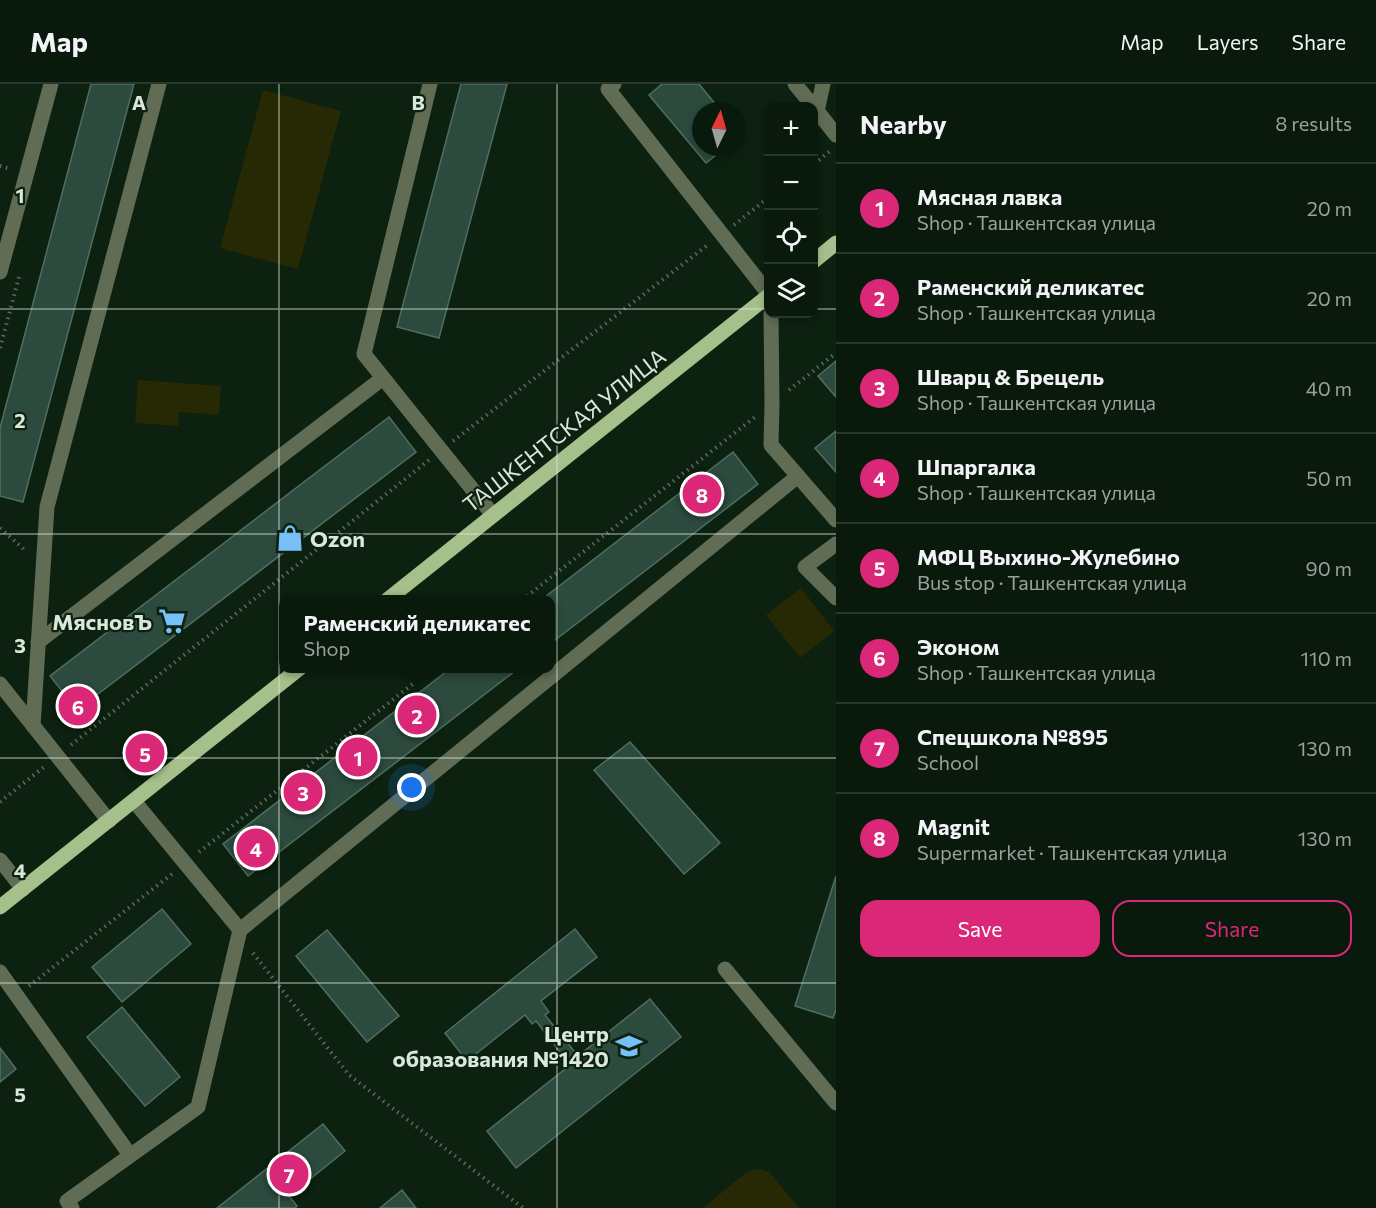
<!DOCTYPE html>
<html lang="en">
<head>
<meta charset="utf-8">
<style>
	body { margin:0; font-family:Commissioner,sans-serif; background:#122215; color:#f1f3f6 }
	.controls { position:absolute; right:18px; top:18px; display:grid; overflow:hidden; border-radius:12px; box-shadow:0 3px 9px #0003 }
	.controls button { width:54px; height:54px; display:grid; place-items:center; padding:0; border:0; border-bottom:2px solid #29382d; background:#09190c; color:#f1f3f6; font:30px sans-serif }
	.compass { position:absolute; left:692px; top:18px; width:54px; height:54px; border-radius:50%; background:#09190c; box-shadow:0 3px 9px #0003; rotate:5deg }
	.you { position:absolute; left:412px; top:704px; width:21px; height:21px; margin:-15px; border:4px solid #fff; border-radius:50%; background:#1a73e8; box-shadow:0 0 0 9px #1a73e833 }
	.badge { display:grid; place-items:center; width:39px; height:39px; border-radius:50%; background:#db2777; color:#fff; font-size:20px; font-weight:700 }
	.pin { position:absolute; translate:-50% -50%; border:3px solid #fff; box-shadow:0 2px 6px #0006 }
	.popup { position:absolute; left:279px; top:511px; width:276px; height:78px; box-sizing:border-box; display:grid; place-content:center; border-radius:12px; background:#09190c; filter:drop-shadow(0 2px 4px #0005); font-size:20px; white-space:nowrap; color:#99a09d }
	.popup b { font-size:22px; color:#f1f3f6 }
	.popup::after { content:''; position:absolute; left:50%; top:100%; margin-left:-12px; border:12px solid transparent; border-top-color:#09190c }
	.list { margin:0; padding:0; list-style:none }
	h2 { display:flex; justify-content:space-between; align-items:center; height:78px; margin:0; padding:0 24px; font-size:26px }
	h2 small { font-size:20px; font-weight:400; color:#99a09d }
	.list li { display:grid; grid-template-columns:39px 1fr auto; gap:18px; align-items:center; box-sizing:border-box; height:90px; padding:0 24px; border-top:2px solid #29382d }
	.list b { display:block; font-size:22px; white-space:nowrap }
	.list p { margin:0; font-size:20px; white-space:nowrap; color:#99a09d }
	.list em { font-size:20px; font-style:normal; color:#99a09d }
	.actions { display:flex; gap:12px; padding:18px 24px }
	.actions a { flex:1; padding:14px 0; border:2px solid #db2777; border-radius:18px; text-align:center; font-size:21px; color:#db2777 }
	.actions .main { background:#db2777; color:#fff }
	.icon { flex:none; width:33px; height:33px; fill:none; stroke:currentColor; stroke-width:2; stroke-linecap:round; stroke-linejoin:round }
	.map { position:relative; flex:none; width:836px; height:1124px; overflow:hidden }
	header { display:flex; align-items:center; gap:36px; box-sizing:border-box; height:84px; padding:0 30px; background:#09190c; border-bottom:2px solid #29382d }
	header strong { font-size:28px }
	nav { display:flex; gap:33px; margin-inline-start:auto; font-size:21px }
	main { display:flex }
	aside { flex:1; background:#09190c }
	.map>svg:first-child { display:block }
	.green { fill:#272804 }
	.building { fill:#2c4a3e; stroke:#4f6e61; stroke-width:1.5 }
	.lines { fill:none; stroke-linecap:round; stroke-linejoin:round }
	.path { stroke:#596b5c; stroke-width:4; stroke-dasharray:1.5 4.5; stroke-linecap:butt }
	.minor { stroke:#606c54; stroke-width:15 }
	.major { stroke:#a6c08c; stroke-width:15 }
	.grid { fill:none; stroke:#dae7db; stroke-width:1.5; stroke-opacity:0.55 }
	.labels { text-anchor:middle; dominant-baseline:central; stroke-width:4.5; stroke-linejoin:round; paint-order:stroke }
	.street-label { font-size:22px; fill:#dae7db; stroke:#0c2110 }
	.poi-label { font-size:22px; font-weight:bold; fill:#dae7db; stroke:#0c2110; text-anchor:end }
	.grid-label { font-size:20px; text-anchor:middle; font-weight:bold; fill:#dae7db; stroke:#0c2110; stroke-width:4.5; stroke-linejoin:round; paint-order:stroke }
</style>
</head>
<body>
<header>
<strong>Map</strong>
<nav><a>Map</a><a>Layers</a><a>Share</a></nav>
</header>
<main>
<div class="map">
<svg width="836" height="1124" viewBox="0 0 836 1124">
	<rect width="100%" height="100%" fill="#0c2110"/>
	<!-- green -->
	<path class="green" d="M263 6 341 27 298 185 220 164Z
		M138 296 221 302 219 331 179 328 178 342 135 339Z
		M801 504 834 547 800 574 766 531Z
		M762 1085 770 1089 799 1124H703L744 1090 751 1086Z"/>
	<!-- building -->
	<path class="building" d="M91 0H134L23 418 0 412V344Z
		M461 0H507L439 254 397 243Z
		M662 0H699L721 27H701V63H726L706 79 649 11Z
		M836 277V313L818 292Z
		M389 333 416 368 77 626 50 592Z
		M836 347V388L815 364Z
		M733 368 758 400 550 560V516H541Z
		M451 584H519L248 792 223 760Z
		M630 658 720 759 684 790 594 686Z
		M836 792V926L833 934 795 922Z
		M162 825 191 860 122 918 92 883Z
		M575 845 597 873 541 917 549 928 545 931 578 972 650 915 681 953 516 1084 487 1047 570 981 536 937 532 940 525 931 467 977 445 949Z
		M327 846 399 932 367 958 296 872Z
		M122 923 180 993 145 1022 87 953Z
		M0 964 16 985 0 998Z
		M323 1040 345 1067 289 1112 297 1122 295 1124H217Z
		M402 1106 416 1124H380Z"/>
	<g class="lines">
		<!-- path -->
		<path class="path" d="M814 80 830 67
			M0 82 11 85
			M734 141 768 114
			M0 264 19 193
			M789 306 836 269
			M453 357 709 160
			M0 444 26 467
			M522 516 755 333
			M71 661 429 376
			M0 718 44 683
			M199 768 433 584
			M253 869 349 991 523 1124
			M29 902 172 790"/>
		<!-- minor -->
		<path class="minor" d="M430 0 364 270 493 431
			M614 0 608 5 768 209
			M795 0 813 22
			M814 23 836 51
			M817 27 823 0
			M0 188 51 0
			M771 230 772 320 771 361 836 436
			M836 460 805 483 836 514
			M38 558 383 294
			M0 600 109 737
			M33 642 47 423 159 0
			M134 717 240 846
			M0 776 23 805
			M725 885 836 1019
			M0 888 130 1071
			M72 1124 67 1117 198 1023 240 846 798 392"/>
		<!-- major -->
		<path class="major" d="M814 177 836 159
			M387 516 768 212
			M0 823 300 584"/>
	</g>
	<!-- grid -->
	<path class="grid" d="M279 0V1124M557 0V1124M0 225H768M814 225H836M0 450H836M0 674H836M0 899H836"/>
	<!-- icons -->
	<defs>
		<symbol id="shop-bare" viewBox="-9 -9 18 18"><path d="M-5-2.5h2.3a2.7 3.5 0 0 1 5.4 0H5L5.5 6h-11ZM-1.5-2.5h3a1.5 2.3 0 0 0-3 0Z" fill="#77bff7" stroke="#0c2110" stroke-width="2.5" paint-order="stroke"/></symbol>
		<symbol id="supermarket-bare" viewBox="-9 -9 18 18"><path d="M-6-5.5h2.5l.6 2H6L4.5 2H-2.5L-4.4-4H-6ZM-1.5 3.2a1.3 1.3 0 1 0 .1 0ZM3 3.2a1.3 1.3 0 1 0 .1 0Z" fill="#77bff7" stroke="#0c2110" stroke-width="2.5" paint-order="stroke"/></symbol>
		<symbol id="school-bare" viewBox="-9 -9 18 18"><path d="M0-5L7-2L0 1L-7-2ZM-4 1L0 2.5L4 1V4Q0 6-4 4Z" fill="#77bff7" stroke="#0c2110" stroke-width="2.5" paint-order="stroke"/></symbol>
	</defs>
	<g fill-rule="evenodd">
		<use href="#shop-bare" x="271" y="435" width="38" height="38"/>
		<use href="#supermarket-bare" x="153" y="518" width="38" height="38"/>
		<use href="#school-bare" x="610" y="943" width="38" height="38"/>
	</g>
	<g class="labels">
		<!-- street labels -->
		<g class="street-label">
			<text transform="translate(564 346) rotate(-38)">ТАШКЕНТСКАЯ УЛИЦА</text>
		</g>
		<!-- poi labels -->
		<g class="poi-label">
			<text x="310" y="454" text-anchor="start">Ozon</text>
			<text x="152" y="537">МясновЪ</text>
			<text x="609" y="949">Центр<tspan x="609" dy="25">образования №1420</tspan></text>
		</g>
	</g>
	<g class="grid-label">
		<text x="139" y="26">A</text>
		<text x="418" y="26">B</text>
		<text x="20" y="119">1</text>
		<text x="20" y="344">2</text>
		<text x="20" y="569">3</text>
		<text x="20" y="794">4</text>
		<text x="20" y="1018">5</text>
	</g>
</svg>
<div class="controls">
<button>+</button>
<button>−</button>
<button><svg class="icon" aria-label="locate" viewBox="0 0 24 24"><circle cx="12" cy="12" r="6"/><path d="M12 2v4M12 18v4M2 12h4M18 12h4"/></svg></button>
<button><svg class="icon" aria-label="layers" viewBox="0 0 24 24"><path d="M12 4l9 5-9 5-9-5zM3 14l9 5 9-5"/></svg></button>
</div>
<svg class="compass" viewBox="-18 -18 36 36"><path d="M0-13l5 13h-10z" fill="#e53935"/><path d="M0 13l5-13h-10z" fill="#99a09d"/></svg>
<div class="you"></div>
<div class="pin badge" style="left:358px;top:673px">1</div>
<div class="pin badge" style="left:417px;top:631px">2</div>
<div class="popup"><b>Раменский деликатес</b>Shop</div>
<div class="pin badge" style="left:303px;top:708px">3</div>
<div class="pin badge" style="left:256px;top:764px">4</div>
<div class="pin badge" style="left:145px;top:669px">5</div>
<div class="pin badge" style="left:78px;top:622px">6</div>
<div class="pin badge" style="left:289px;top:1090px">7</div>
<div class="pin badge" style="left:702px;top:410px">8</div>
</div>
<aside>
<h2>Nearby<small>8 results</small></h2>
<ul class="list">
<li><span class="badge">1</span><div><b>Мясная лавка</b><p>Shop · Ташкентская улица</p></div><em>20 m</em></li>
<li><span class="badge">2</span><div><b>Раменский деликатес</b><p>Shop · Ташкентская улица</p></div><em>20 m</em></li>
<li><span class="badge">3</span><div><b>Шварц &amp; Брецель</b><p>Shop · Ташкентская улица</p></div><em>40 m</em></li>
<li><span class="badge">4</span><div><b>Шпаргалка</b><p>Shop · Ташкентская улица</p></div><em>50 m</em></li>
<li><span class="badge">5</span><div><b>МФЦ Выхино-Жулебино</b><p>Bus stop · Ташкентская улица</p></div><em>90 m</em></li>
<li><span class="badge">6</span><div><b>Эконом</b><p>Shop · Ташкентская улица</p></div><em>110 m</em></li>
<li><span class="badge">7</span><div><b>Спецшкола №895</b><p>School</p></div><em>130 m</em></li>
<li><span class="badge">8</span><div><b>Magnit</b><p>Supermarket · Ташкентская улица</p></div><em>130 m</em></li>
</ul>
<div class="actions"><a class="main">Save</a><a>Share</a></div>
</aside>
</main>
</body>
</html>
